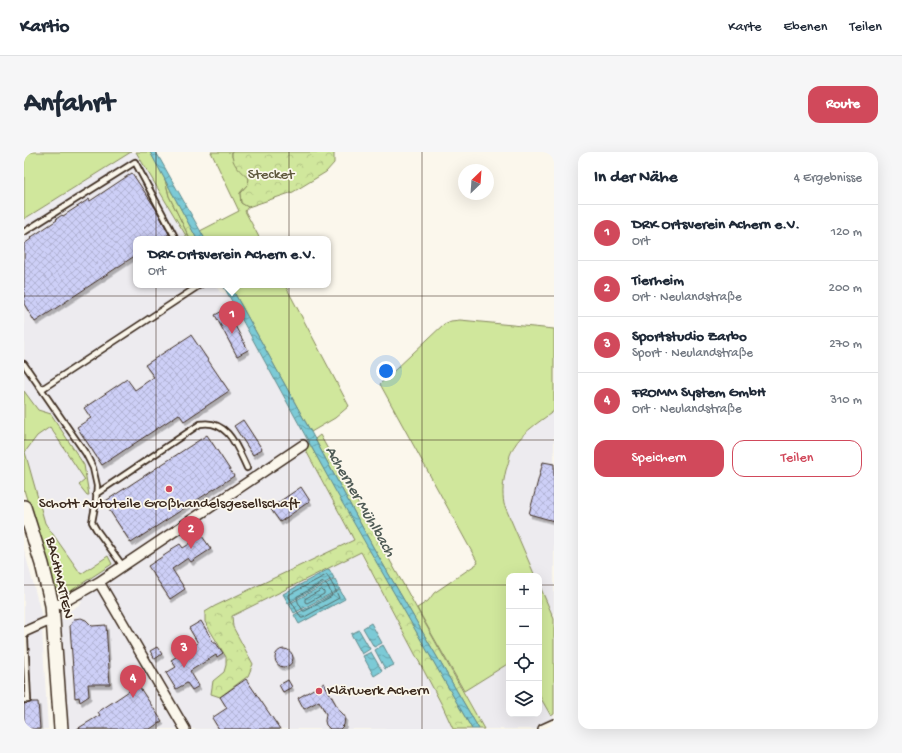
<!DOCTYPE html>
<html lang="de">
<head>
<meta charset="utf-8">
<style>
	body { margin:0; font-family:"Gochi Hand",sans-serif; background:#f6f6f7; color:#1f2937 }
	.controls { position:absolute; right:12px; bottom:12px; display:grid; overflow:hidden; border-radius:8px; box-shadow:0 4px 16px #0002 }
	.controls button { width:36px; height:36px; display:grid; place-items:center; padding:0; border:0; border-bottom:1px solid #e0e1e3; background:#fff; color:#1f2937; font:20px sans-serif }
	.compass { position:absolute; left:434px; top:12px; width:36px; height:36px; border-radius:50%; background:#fff; box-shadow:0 4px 16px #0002; rotate:25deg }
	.you { position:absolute; left:362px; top:219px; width:14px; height:14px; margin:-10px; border:3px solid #fff; border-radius:50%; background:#1a73e8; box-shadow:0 0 0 6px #1a73e833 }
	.badge { display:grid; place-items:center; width:26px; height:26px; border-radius:50%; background:#d1495b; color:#fff; font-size:13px; font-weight:700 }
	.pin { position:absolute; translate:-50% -33px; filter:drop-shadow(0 1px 2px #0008) }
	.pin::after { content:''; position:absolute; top:21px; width:14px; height:12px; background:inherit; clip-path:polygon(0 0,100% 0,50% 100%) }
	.popup { position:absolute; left:109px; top:84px; width:198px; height:52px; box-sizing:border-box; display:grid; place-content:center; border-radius:8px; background:#fff; filter:drop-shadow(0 1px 3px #0005); font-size:13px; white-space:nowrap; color:#747a83 }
	.popup b { font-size:15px; color:#1f2937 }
	.popup::after { content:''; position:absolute; left:50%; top:100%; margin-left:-8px; border:8px solid transparent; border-top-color:#fff }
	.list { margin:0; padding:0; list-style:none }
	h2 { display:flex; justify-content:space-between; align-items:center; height:52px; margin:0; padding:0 16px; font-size:17px }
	h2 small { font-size:13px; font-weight:400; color:#747a83 }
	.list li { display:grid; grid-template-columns:26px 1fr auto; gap:12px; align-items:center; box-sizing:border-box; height:56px; padding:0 16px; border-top:1px solid #e0e1e3 }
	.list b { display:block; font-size:15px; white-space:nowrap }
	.list p { margin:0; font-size:13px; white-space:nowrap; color:#747a83 }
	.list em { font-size:13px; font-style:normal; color:#747a83 }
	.actions { display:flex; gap:8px; padding:12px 16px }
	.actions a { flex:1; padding:9px 0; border:1px solid #d1495b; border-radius:12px; text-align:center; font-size:14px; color:#d1495b }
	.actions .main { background:#d1495b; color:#fff }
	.icon { flex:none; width:22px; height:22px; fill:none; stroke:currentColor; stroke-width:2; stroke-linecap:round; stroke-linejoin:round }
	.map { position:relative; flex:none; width:530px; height:577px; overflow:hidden; border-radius:12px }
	header { display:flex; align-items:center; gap:24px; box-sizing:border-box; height:56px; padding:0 20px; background:#fff; border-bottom:1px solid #e0e1e3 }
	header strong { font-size:19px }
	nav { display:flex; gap:22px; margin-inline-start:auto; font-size:14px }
	.intro { display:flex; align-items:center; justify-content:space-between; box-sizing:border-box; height:96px; padding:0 24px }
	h1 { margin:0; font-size:28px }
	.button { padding:10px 18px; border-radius:12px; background:#d1495b; color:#fff; font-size:14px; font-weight:700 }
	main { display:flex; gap:24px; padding:0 24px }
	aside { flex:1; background:#fff; border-radius:12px; box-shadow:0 4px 16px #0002 }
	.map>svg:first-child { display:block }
	.built { fill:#edebef }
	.green { fill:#d0e79c; stroke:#86885d }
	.forest { fill:url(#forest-crowns); stroke:#86885d }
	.water { fill:url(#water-waves); stroke:#618a8c }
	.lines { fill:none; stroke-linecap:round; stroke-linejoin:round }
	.shore { stroke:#556a68; stroke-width:1 }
	.building { fill:url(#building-cross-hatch); stroke:#3b2a1e; filter:url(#shadow) }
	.lane-casing { stroke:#3b2a1e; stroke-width:8 }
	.street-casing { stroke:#3b2a1e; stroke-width:12 }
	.secondary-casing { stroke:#3b2a1e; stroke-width:16 }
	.lane { stroke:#fbf7ec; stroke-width:4.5 }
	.street { stroke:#fbf7ec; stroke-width:9 }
	.secondary { stroke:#fbf7ec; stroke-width:13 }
	.grid { fill:none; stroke:#3b2a1e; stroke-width:1; stroke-opacity:0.55 }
	.poi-dot { fill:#d1495b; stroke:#fbf7ec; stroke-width:1.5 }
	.labels { text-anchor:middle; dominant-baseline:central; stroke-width:3.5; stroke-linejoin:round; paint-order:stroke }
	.park-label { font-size:15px; fill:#60593e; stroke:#fbf7ec }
	.poi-label { font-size:15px; fill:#3b2a1e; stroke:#fbf7ec }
	.street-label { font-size:15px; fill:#3b2a1e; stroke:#fbf7ec }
	.water-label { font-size:16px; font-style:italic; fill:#4e5a55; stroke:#fbf7ec }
</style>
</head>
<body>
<header>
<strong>Kartio</strong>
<nav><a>Karte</a><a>Ebenen</a><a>Teilen</a></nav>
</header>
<div class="intro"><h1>Anfahrt</h1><a class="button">Route</a></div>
<main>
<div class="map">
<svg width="530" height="577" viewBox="0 0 530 577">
	<defs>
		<pattern id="forest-crowns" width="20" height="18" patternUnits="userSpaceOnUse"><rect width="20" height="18" fill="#d0e79c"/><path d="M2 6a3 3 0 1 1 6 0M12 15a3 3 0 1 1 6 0" fill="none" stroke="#b4c686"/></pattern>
		<pattern id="water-waves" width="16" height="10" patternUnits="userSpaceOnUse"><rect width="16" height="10" fill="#7bcad6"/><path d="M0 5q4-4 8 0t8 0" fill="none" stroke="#66a4ad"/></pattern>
		<pattern id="building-cross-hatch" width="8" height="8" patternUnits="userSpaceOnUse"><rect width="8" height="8" fill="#cdcff7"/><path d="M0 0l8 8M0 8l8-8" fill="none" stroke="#b1b2d3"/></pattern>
		<filter id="shadow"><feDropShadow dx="2" dy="3.5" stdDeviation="0" flood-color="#0004"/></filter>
	</defs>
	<rect width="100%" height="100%" fill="#fbf7ec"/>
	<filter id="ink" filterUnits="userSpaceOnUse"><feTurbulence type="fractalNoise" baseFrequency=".025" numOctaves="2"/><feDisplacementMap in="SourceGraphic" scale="8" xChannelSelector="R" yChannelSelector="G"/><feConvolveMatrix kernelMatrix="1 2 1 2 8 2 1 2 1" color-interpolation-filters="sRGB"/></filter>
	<g filter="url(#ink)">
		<!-- built -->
		<path class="built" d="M107 0H112L164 87H112V133H191L196 140 204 142 285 291 280 296 418 553 429 577H44L37 468 44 460 58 451 11 373 0 336V67Z
			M530 259V467L515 432V424H511L480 352 478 342 479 331 487 302 493 292 499 283Z
			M0 397 17 461 24 577H0Z
			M485 511V562H515V543L527 563 530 562V577H460L440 539Z"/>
		<!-- green -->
		<path class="green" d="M0 0H107L0 67Z
			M112 0H126L141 27 145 44 166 87H164Z
			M187 0H208V5L225 27 224 32 216 41 217 51 224 55 221 59 236 87H181L176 79 215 59Z
			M206 133H261L325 254 311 266 287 280Z
			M436 168 530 177V259C514 271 493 283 486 303 485 308 484 313 482 318 479 331 478 340 480 352L511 424H485V511L440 539 393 456 404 449 410 441 454 411 356 232 420 172 427 169Z
			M0 239 14 258 27 262 60 313 65 343H63L55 333 61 328 26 275 13 284 1 300 21 371 57 422 84 404 88 412 42 442 32 440 30 435 0 338Z
			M515 432 530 467V562L527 564 515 543Z"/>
		<!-- forest -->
		<path class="forest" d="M208 0H310V11L302 20 269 40 224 55 217 51 216 41 224 32 225 27C216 19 207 12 208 0Z
			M141 27 173 87H166L145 44Z
			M296 283 460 577H455L349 395 291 287Z
			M285 291 448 577H429L418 553 337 400 208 464 209 475 229 512 224 524 196 545 187 542 189 529 200 520 202 513V505L181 470V460L191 454 330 388 280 295Z"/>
		<!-- water -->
		<path class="water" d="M126 0H132L181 87H173Z
			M199 133H206L287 280 349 395 455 577H448L311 338Z
			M305 417 310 426 264 451 259 442Z
			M311 427 316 437 270 461 265 452Z
			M316 438 321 447 275 472 270 463Z
			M347 471 358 491 350 495 339 476Z
			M335 478 346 497 338 502 327 482Z
			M359 493 370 513 361 517 351 498Z
			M347 500 358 519 350 524 339 504Z"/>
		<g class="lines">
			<!-- shore -->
			<path class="shore" d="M303 423 311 437 315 446 279 466H277L265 445V443Z
				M300 430 304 434 308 444 281 459H279L274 450 273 445Z
				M298 438 300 440V442L283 451 281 450V447Z"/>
		</g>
		<!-- building -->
		<path class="building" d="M108 21 132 57 145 82 137 87H112V103L11 170 0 152V92L7 87 6 86 33 68 32 67 38 63 39 64 65 47 66 49Z
			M202 157 224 198 213 204 191 163Z
			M167 183 205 239 160 269 155 262 78 313 53 275 67 266 60 256 103 227 111 238 130 225 121 213Z
			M219 268 238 297 229 303 210 274Z
			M183 283 210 324 107 391 80 350Z
			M519 310 530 312V369L505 362Z
			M277 335 286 349 256 370 246 356Z
			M178 384 187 397 167 410 164 406 148 417 161 437 146 447 124 414 147 399 146 398 156 392 159 396Z
			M57 466 62 468 68 474 82 473 86 532H64L65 544 56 550 55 545 51 546 46 474 50 467Z
			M177 469 190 491H192L199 501 193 505 192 503 166 519 175 534 168 538 163 531 152 537 142 521 152 515 147 508 174 491 165 476Z
			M133 495 138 502 131 507 126 499Z
			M251 506a9 9 0 1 1 18 0a9 9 0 1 1-18 0Z
			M222 527 256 577H195L188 566 203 556 196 545Z
			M264 528 268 535 259 540 255 533Z
			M300 531 315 558 319 562 321 565 320 573 316 577H306L302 573 301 569 302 562 295 549 280 557 274 546Z
			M114 533 138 569 126 577H53L76 563 74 560Z
			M7 550H14L16 577H0V552Z"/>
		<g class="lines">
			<defs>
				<path id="lane" d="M0 80 111 10 152 87
					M0 212 62 302 69 316 73 334 72 349 68 370 72 377 99 414
					M18 237 176 133
					M72 342 176 272C204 267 213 295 223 316
					M0 485 1 487 4 548H0"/>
				<path id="street" d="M75 430 161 577
					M28 453 36 452 75 430 279 293
					M0 480 20 471 29 468
					M519 577 530 572"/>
				<path id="secondary" d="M0 355 18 412 28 453 37 577"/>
			</defs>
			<!-- lane casing -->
			<use href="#lane" class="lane-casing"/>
			<!-- street casing -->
			<use href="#street" class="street-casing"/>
			<!-- secondary casing -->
			<use href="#secondary" class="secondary-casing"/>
			<!-- lane -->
			<use href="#lane" class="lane"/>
			<!-- street -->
			<use href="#street" class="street"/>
			<!-- secondary -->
			<use href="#secondary" class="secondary"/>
		</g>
	</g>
	<!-- grid -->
	<path class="grid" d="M132 0V577M265 0V577M398 0V577M0 144H530M0 288H530M0 433H485M515 433H530"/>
	<!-- markers -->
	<g class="poi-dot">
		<circle cx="145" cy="337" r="4"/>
		<circle cx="295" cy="539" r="4"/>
	</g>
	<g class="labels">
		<!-- park labels -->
		<g class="park-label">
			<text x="247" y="23">Stecket</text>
		</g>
		<!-- poi labels -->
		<g class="poi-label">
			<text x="145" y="352">Schott Autoteile Gr0ßhandelsgesellschaft</text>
			<text x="303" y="539" text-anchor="start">Klärwerk Achern</text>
		</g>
		<!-- street labels -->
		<g class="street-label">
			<text transform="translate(35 426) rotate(77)">BACHMATTEN</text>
		</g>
		<!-- water labels -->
		<g class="water-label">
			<text transform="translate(335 350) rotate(60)">Acherner Mühlbach</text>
		</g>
	</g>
</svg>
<div class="controls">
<button>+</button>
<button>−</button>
<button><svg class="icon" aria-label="locate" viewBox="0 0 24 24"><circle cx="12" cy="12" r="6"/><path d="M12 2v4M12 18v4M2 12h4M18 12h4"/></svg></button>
<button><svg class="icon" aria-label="layers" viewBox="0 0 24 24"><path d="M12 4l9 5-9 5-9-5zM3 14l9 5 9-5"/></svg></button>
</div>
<svg class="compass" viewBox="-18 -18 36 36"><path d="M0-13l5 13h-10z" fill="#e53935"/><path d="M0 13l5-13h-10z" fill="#747a83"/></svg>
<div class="you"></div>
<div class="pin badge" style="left:208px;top:182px">1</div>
<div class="popup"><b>DRK Ortsverein Achern e.V.</b>Ort</div>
<div class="pin badge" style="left:167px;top:397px">2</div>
<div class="pin badge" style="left:160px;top:516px">3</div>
<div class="pin badge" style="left:109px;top:546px">4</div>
</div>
<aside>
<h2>In der Nähe<small>4 Ergebnisse</small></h2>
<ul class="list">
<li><span class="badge">1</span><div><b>DRK Ortsverein Achern e.V.</b><p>Ort</p></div><em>120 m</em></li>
<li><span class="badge">2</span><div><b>Tierheim</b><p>Ort · Neulandstraße</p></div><em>200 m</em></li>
<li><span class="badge">3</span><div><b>Sportstudio Zarbo</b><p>Sport · Neulandstraße</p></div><em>270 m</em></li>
<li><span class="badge">4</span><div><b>FROMM System GmbH</b><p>Ort · Neulandstraße</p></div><em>310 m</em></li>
</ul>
<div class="actions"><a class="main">Speichern</a><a>Teilen</a></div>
</aside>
</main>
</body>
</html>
